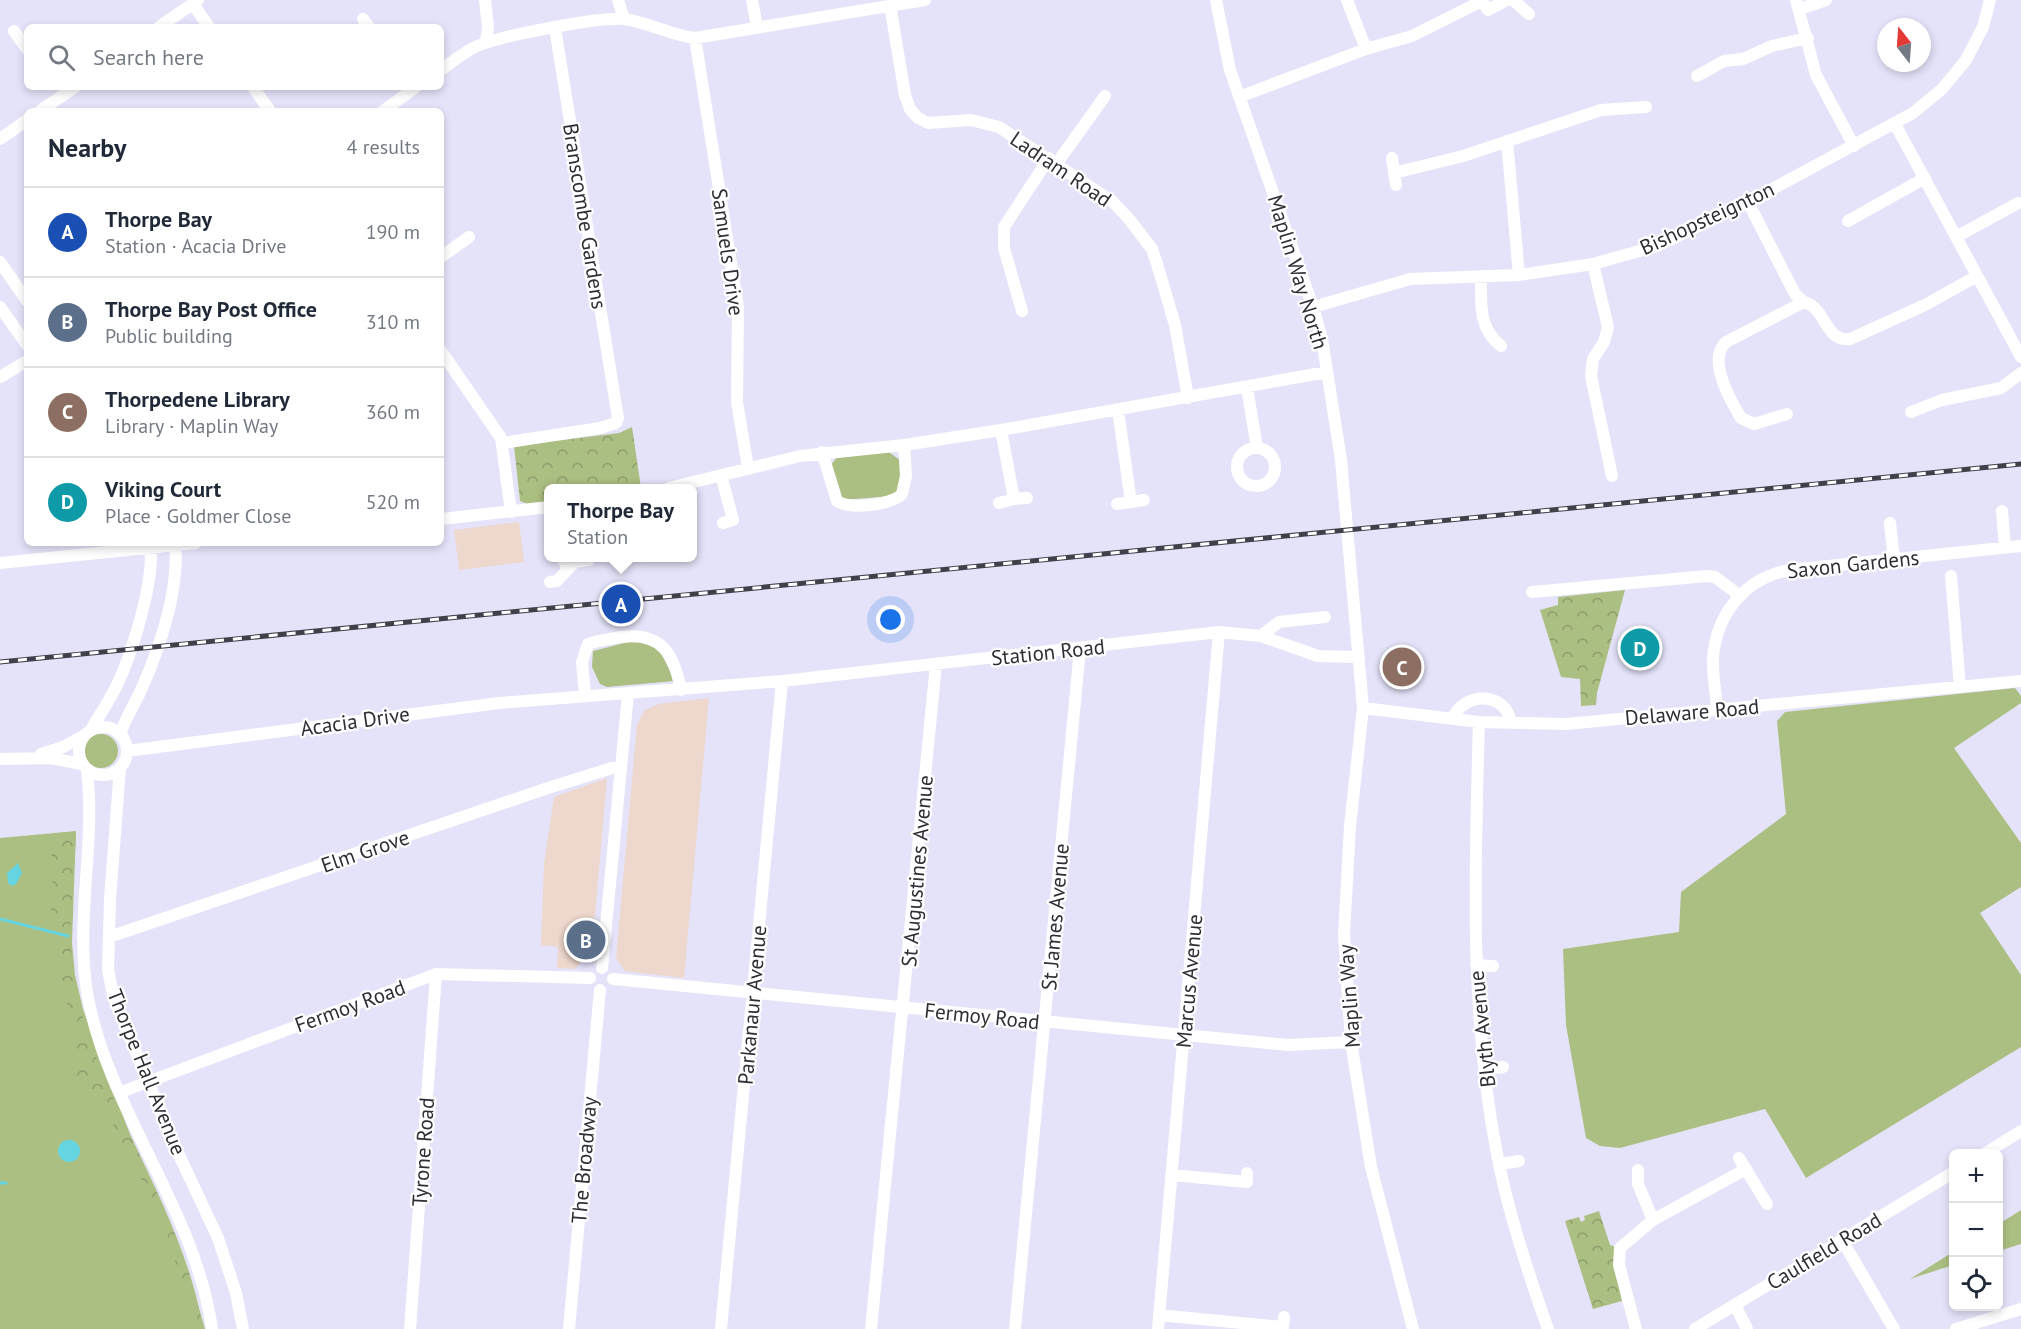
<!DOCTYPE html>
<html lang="en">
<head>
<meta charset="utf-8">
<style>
	body { margin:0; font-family:"PT Sans",sans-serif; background:#f2f2f3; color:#1f2937 }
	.controls { position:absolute; right:18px; bottom:18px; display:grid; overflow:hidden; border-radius:9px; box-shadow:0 3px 9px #0003 }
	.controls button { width:54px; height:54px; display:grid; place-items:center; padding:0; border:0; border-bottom:2px solid #e0e1e3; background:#fff; color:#1f2937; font:30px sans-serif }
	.compass { position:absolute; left:1877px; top:18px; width:54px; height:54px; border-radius:50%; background:#fff; box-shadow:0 3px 9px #0003; rotate:343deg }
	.you { position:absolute; left:891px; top:620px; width:21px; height:21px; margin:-15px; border:4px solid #fff; border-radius:50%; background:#1a73e8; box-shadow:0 0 0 9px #1a73e833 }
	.badge { display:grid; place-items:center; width:39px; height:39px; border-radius:50%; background:#1a73e8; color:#fff; font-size:20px; font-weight:700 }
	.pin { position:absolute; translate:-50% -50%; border:3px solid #fff; box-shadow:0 2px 6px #0006 }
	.popup { position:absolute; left:544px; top:484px; width:153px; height:78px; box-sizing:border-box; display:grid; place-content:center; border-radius:9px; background:#fff; filter:drop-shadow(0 2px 4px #0005); font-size:20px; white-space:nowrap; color:#747a83 }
	.popup b { font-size:22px; color:#1f2937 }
	.popup::after { content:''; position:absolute; left:50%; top:100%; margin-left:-12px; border:12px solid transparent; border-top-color:#fff }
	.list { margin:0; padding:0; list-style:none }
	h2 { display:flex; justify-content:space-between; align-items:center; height:78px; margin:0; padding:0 24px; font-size:26px }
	h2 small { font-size:20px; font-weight:400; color:#747a83 }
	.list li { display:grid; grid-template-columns:39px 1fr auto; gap:18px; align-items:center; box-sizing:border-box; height:90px; padding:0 24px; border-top:2px solid #e0e1e3 }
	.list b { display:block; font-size:22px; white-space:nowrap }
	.list p { margin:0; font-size:20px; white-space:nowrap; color:#747a83 }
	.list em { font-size:20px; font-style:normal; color:#747a83 }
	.icon { flex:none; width:33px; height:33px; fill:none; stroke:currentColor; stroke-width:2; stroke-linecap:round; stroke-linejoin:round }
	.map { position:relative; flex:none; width:2021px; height:1329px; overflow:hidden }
	.search { position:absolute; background:#fff; box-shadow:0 3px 9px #0003; left:24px; top:24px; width:420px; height:66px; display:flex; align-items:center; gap:15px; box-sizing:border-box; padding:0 21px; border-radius:9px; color:#747a83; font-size:22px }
	.panel { position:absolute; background:#fff; box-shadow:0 3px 9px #0003; left:24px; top:108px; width:420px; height:438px; border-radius:9px }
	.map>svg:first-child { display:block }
	.commercial { fill:#eed7cc }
	.green { fill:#acbf82 }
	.forest { fill:url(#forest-crowns) }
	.water { fill:#66d5e2 }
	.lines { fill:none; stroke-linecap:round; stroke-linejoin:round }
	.stream { stroke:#66d5e2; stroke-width:3 }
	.minor { stroke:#fff; stroke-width:12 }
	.rail-casing { stroke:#40404a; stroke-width:5 }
	.rail { stroke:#fff; stroke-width:3; stroke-dasharray:9; stroke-linecap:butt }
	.labels { text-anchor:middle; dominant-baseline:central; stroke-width:4.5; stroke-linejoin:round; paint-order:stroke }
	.street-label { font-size:21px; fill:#2e2e36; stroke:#fff }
</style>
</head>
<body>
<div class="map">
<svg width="2021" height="1329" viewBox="0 0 2021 1329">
	<defs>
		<pattern id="forest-crowns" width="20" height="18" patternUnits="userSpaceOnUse" patternTransform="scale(1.5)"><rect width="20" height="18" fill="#acbf82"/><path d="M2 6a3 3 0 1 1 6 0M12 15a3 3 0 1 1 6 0" fill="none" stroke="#8c9c6b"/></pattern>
	</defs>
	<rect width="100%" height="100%" fill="#e5e3f9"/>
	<!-- commercial -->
	<path class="commercial" d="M519 522 524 562 459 570 454 530Z
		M709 698 684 978 625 971 616 958 637 725 645 710 659 704Z
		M607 778 592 949 575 969 557 968 558 947 541 945 544 864 554 797Z"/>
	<!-- green -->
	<path class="green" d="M889 452 901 461V486L893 496 842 500 831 465 837 457Z
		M636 640 657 645 675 681 607 687 600 684 592 667 593 651Z
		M2015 688 2021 696V703L1954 748 2021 843V887L1980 913 2021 975V1047L1806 1178 1765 1109 1620 1148 1600 1146 1586 1138 1566 1025 1563 949 1679 932 1681 892 1786 814 1777 721 1785 712Z
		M84 751a17 17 0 1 1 34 0a17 17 0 1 1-34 0Z
		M76 831 72 943 75 975 83 1009 141 1164 187 1267 205 1329H0V838Z
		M2021 1210V1244L1999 1251V1224Z
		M1953 1252V1265L1910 1279Z"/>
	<!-- forest -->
	<path class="forest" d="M632 427 641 488H549V502L527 504 520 501 514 446 619 433Z
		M1625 590 1597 693 1596 705 1581 706 1580 679 1561 677 1540 610 1558 605V597Z
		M76 834C74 884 66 936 75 985 99 1104 180 1203 202 1323L197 1322 190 1281H181L158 1204 151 1198 107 1113 76 1081 72 1071 77 1053 57 955 59 940H71L47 933 53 896 51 837Z
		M1599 1211 1610 1245 1616 1247 1614 1260 1622 1301 1593 1309 1565 1221 1579 1217 1581 1222 1585 1220 1584 1216Z"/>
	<!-- water -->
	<path class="water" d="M18 863 22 873 16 884 12 886 8 883 7 873Z
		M58 1151a11 11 0 1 1 22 0a11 11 0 1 1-22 0Z"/>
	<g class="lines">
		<!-- stream -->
		<path class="stream" d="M0 919 68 936
			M0 1183H6"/>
		<!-- minor -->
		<path class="minor" d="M485 0 488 27 486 42
			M618 0 624 19
			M752 0 757 27
			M1216 0 1230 70 1313 307 1322 339 1341 460 1363 708 1350 826 1344 934 1351 1042 1371 1167 1413 1329
			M1347 0 1366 49
			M1513 0 1529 14
			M1796 0 1816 75 1854 146
			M193 4 209 27
			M890 5 905 95 910 109 918 118 928 123 971 120 999 127 1113 202 1129 219 1152 249 1157 264 1175 325 1188 398
			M1800 9 1826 0
			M363 19 369 27
			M159 27 198 0
			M14 31 27 49
			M695 38 738 307 737 402 748 468
			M441 70C452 62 463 53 475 47 498 36 599 17 624 19 648 22 670 35 695 38L925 0
			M1697 76 1724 61 1743 59 1772 46 1808 38
			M253 87 270 111
			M1239 97 1366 49 1412 36 1482 1 1488 10 1507 0
			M40 111 75 87
			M383 111 416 87
			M1895 124 2021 357
			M0 139 27 120
			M1507 141 1519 275
			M1392 158 1396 185
			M1057 163 1105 96
			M1394 173 1463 156 1601 110 1646 107
			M1748 202 1795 294 1804 302
			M1848 221 1925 178
			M1956 237 2018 203
			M441 257 469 237
			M0 262 27 301
			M1593 264 1608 327 1604 342 1593 359 1591 376 1612 476
			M1481 276C1481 303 1478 328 1501 346
			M0 307 27 345
			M1313 307 1410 279 1519 275 1593 264 1657 246 1748 202 1913 113 1942 89 1966 60 1983 27 1990 0
			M1022 311 1004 248V227L1049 158
			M441 351 501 438 511 512
			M0 377 27 361
			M1247 388 1257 448
			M1118 410 1131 502 1144 500
			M1911 412 1942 400 2001 388 2021 373
			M1787 414 1754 424 1741 418C1730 400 1707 359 1726 342L1804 302C1827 308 1824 342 1850 339L1925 305 1977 276
			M1001 430 1014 499 1027 498
			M502 443 600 428 616 423 618 418 555 28
			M1237 467a19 19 0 1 1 38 0a19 19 0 1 1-38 0Z
			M822 452 837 501C850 510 891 505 902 494L906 476 904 445
			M721 475 733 520 723 523
			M669 488 800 456 904 445 1001 430 1327 372
			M999 503 1014 499
			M1117 504 1131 502
			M2002 511 2005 547
			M441 519 549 507
			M1890 523 1894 559
			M562 558 568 569 575 562 589 560
			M0 563 196 543
			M1951 576 1960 687
			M550 582 557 581 568 569
			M1532 592 1707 576 1715 577 1739 595
			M1261 636 1279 622 1325 617
			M585 696 582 662 588 644C599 640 610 639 621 637 662 632 674 654 681 690
			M1363 708 1479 722 1566 724 2021 681
			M1717 709C1716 692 1712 674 1713 657 1717 613 1746 577 1790 570L2021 546
			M1452 719C1464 691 1506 691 1511 723
			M1479 722C1475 866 1469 1011 1497 1154 1508 1213 1528 1273 1548 1329
			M79 751a24 24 0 1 1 48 0a24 24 0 1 1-48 0Z
			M91 730C97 719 104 709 110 698 129 666 156 580 150 543
			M120 735C125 718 135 704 142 688 160 647 180 588 175 543
			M127 751 499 703 782 681 1219 632 1261 636 1318 656 1359 657
			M41 754 63 747 85 735
			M0 759 50 758 82 764
			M120 768 110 899 108 969 113 996 172 1140 218 1238 236 1293 243 1329
			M87 770C96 846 74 923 88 998 110 1113 195 1209 212 1329
			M109 937 548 788 612 768H621
			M1476 965 1493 966
			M602 968 628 694
			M613 979 1288 1045 1351 1042
			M1485 1069 1503 1067
			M121 1092 436 974 590 978
			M1984 1154 2021 1131
			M1739 1158 1767 1204
			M1500 1164 1519 1161
			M1638 1170V1184L1653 1220
			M1172 1175 1247 1182V1173
			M1842 1240 1894 1329
			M1735 1305 1747 1329
			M1159 1315 1283 1327 1284 1317
			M410 1329 436 974
			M569 1329 600 990
			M721 1329 782 681
			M871 1329 936 664
			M1015 1329 1080 649
			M1158 1329 1219 632
			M1636 1329 1619 1265 1620 1248 1653 1220 1746 1169
			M1695 1329 1954 1172
			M1956 1329 2021 1309"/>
		<defs>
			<path id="rail" d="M0 662 2021 464"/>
		</defs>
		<!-- rail casing -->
		<use href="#rail" class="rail-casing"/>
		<!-- rail -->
		<use href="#rail" class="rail"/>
	</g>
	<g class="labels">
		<!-- street labels -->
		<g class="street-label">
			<text transform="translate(1061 169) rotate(34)">Ladram Road</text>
			<text transform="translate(585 216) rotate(81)">Branscombe Gardens</text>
			<text transform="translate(1707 218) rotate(-25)">Bishopsteignton</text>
			<text transform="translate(728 252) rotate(82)">Samuels Drive</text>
			<text transform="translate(1298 272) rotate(73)">Maplin Way North</text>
			<text transform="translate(1853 564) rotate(-6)">Saxon Gardens</text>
			<text transform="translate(1048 652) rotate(-6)">Station Road</text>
			<text transform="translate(1692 712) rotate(-5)">Delaware Road</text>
			<text transform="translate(355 721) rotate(-8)">Acacia Drive</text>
			<text transform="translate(365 851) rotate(-19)">Elm Grove</text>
			<text transform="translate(917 871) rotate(-85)">St Augustines Avenue</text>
			<text transform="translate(1055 917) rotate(-85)">St James Avenue</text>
			<text transform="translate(1189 981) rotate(-85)">Marcus Avenue</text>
			<text transform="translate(1349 996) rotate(-94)">Maplin Way</text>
			<text transform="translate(752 1005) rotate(-85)">Parkanaur Avenue</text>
			<text transform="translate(350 1006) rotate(-20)">Fermoy Road</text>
			<text transform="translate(982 1016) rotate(6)">Fermoy Road</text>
			<text transform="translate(1482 1029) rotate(-96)">Blyth Avenue</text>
			<text transform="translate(147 1072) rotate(68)">Thorpe Hall Avenue</text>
			<text transform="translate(423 1152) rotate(-86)">Tyrone Road</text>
			<text transform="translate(584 1160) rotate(-85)">The Broadway</text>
			<text transform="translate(1824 1251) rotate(-31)">Caulfield Road</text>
		</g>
	</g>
</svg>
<div class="controls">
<button>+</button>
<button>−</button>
<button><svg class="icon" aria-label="locate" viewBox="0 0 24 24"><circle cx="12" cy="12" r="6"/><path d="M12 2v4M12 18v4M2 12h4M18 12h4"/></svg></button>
</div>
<svg class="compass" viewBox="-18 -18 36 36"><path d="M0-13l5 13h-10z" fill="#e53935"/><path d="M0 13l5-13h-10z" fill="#747a83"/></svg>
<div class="you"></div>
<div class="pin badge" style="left:621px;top:604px;background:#1a4fb4">A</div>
<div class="popup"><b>Thorpe Bay</b>Station</div>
<div class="pin badge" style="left:586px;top:940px;background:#5c6f8a">B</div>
<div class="pin badge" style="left:1402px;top:667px;background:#8d6e63">C</div>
<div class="pin badge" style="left:1640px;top:648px;background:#0f9aa8">D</div>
<div class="search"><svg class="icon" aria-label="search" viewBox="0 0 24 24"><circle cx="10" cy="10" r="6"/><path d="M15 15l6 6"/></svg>Search here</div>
<section class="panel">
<h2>Nearby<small>4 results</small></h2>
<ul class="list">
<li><span class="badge" style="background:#1a4fb4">A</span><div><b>Thorpe Bay</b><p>Station · Acacia Drive</p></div><em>190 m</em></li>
<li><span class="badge" style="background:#5c6f8a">B</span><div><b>Thorpe Bay Post Office</b><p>Public building</p></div><em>310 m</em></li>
<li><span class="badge" style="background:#8d6e63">C</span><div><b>Thorpedene Library</b><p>Library · Maplin Way</p></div><em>360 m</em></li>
<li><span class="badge" style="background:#0f9aa8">D</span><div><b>Viking Court</b><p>Place · Goldmer Close</p></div><em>520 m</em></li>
</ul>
</section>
</div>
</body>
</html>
